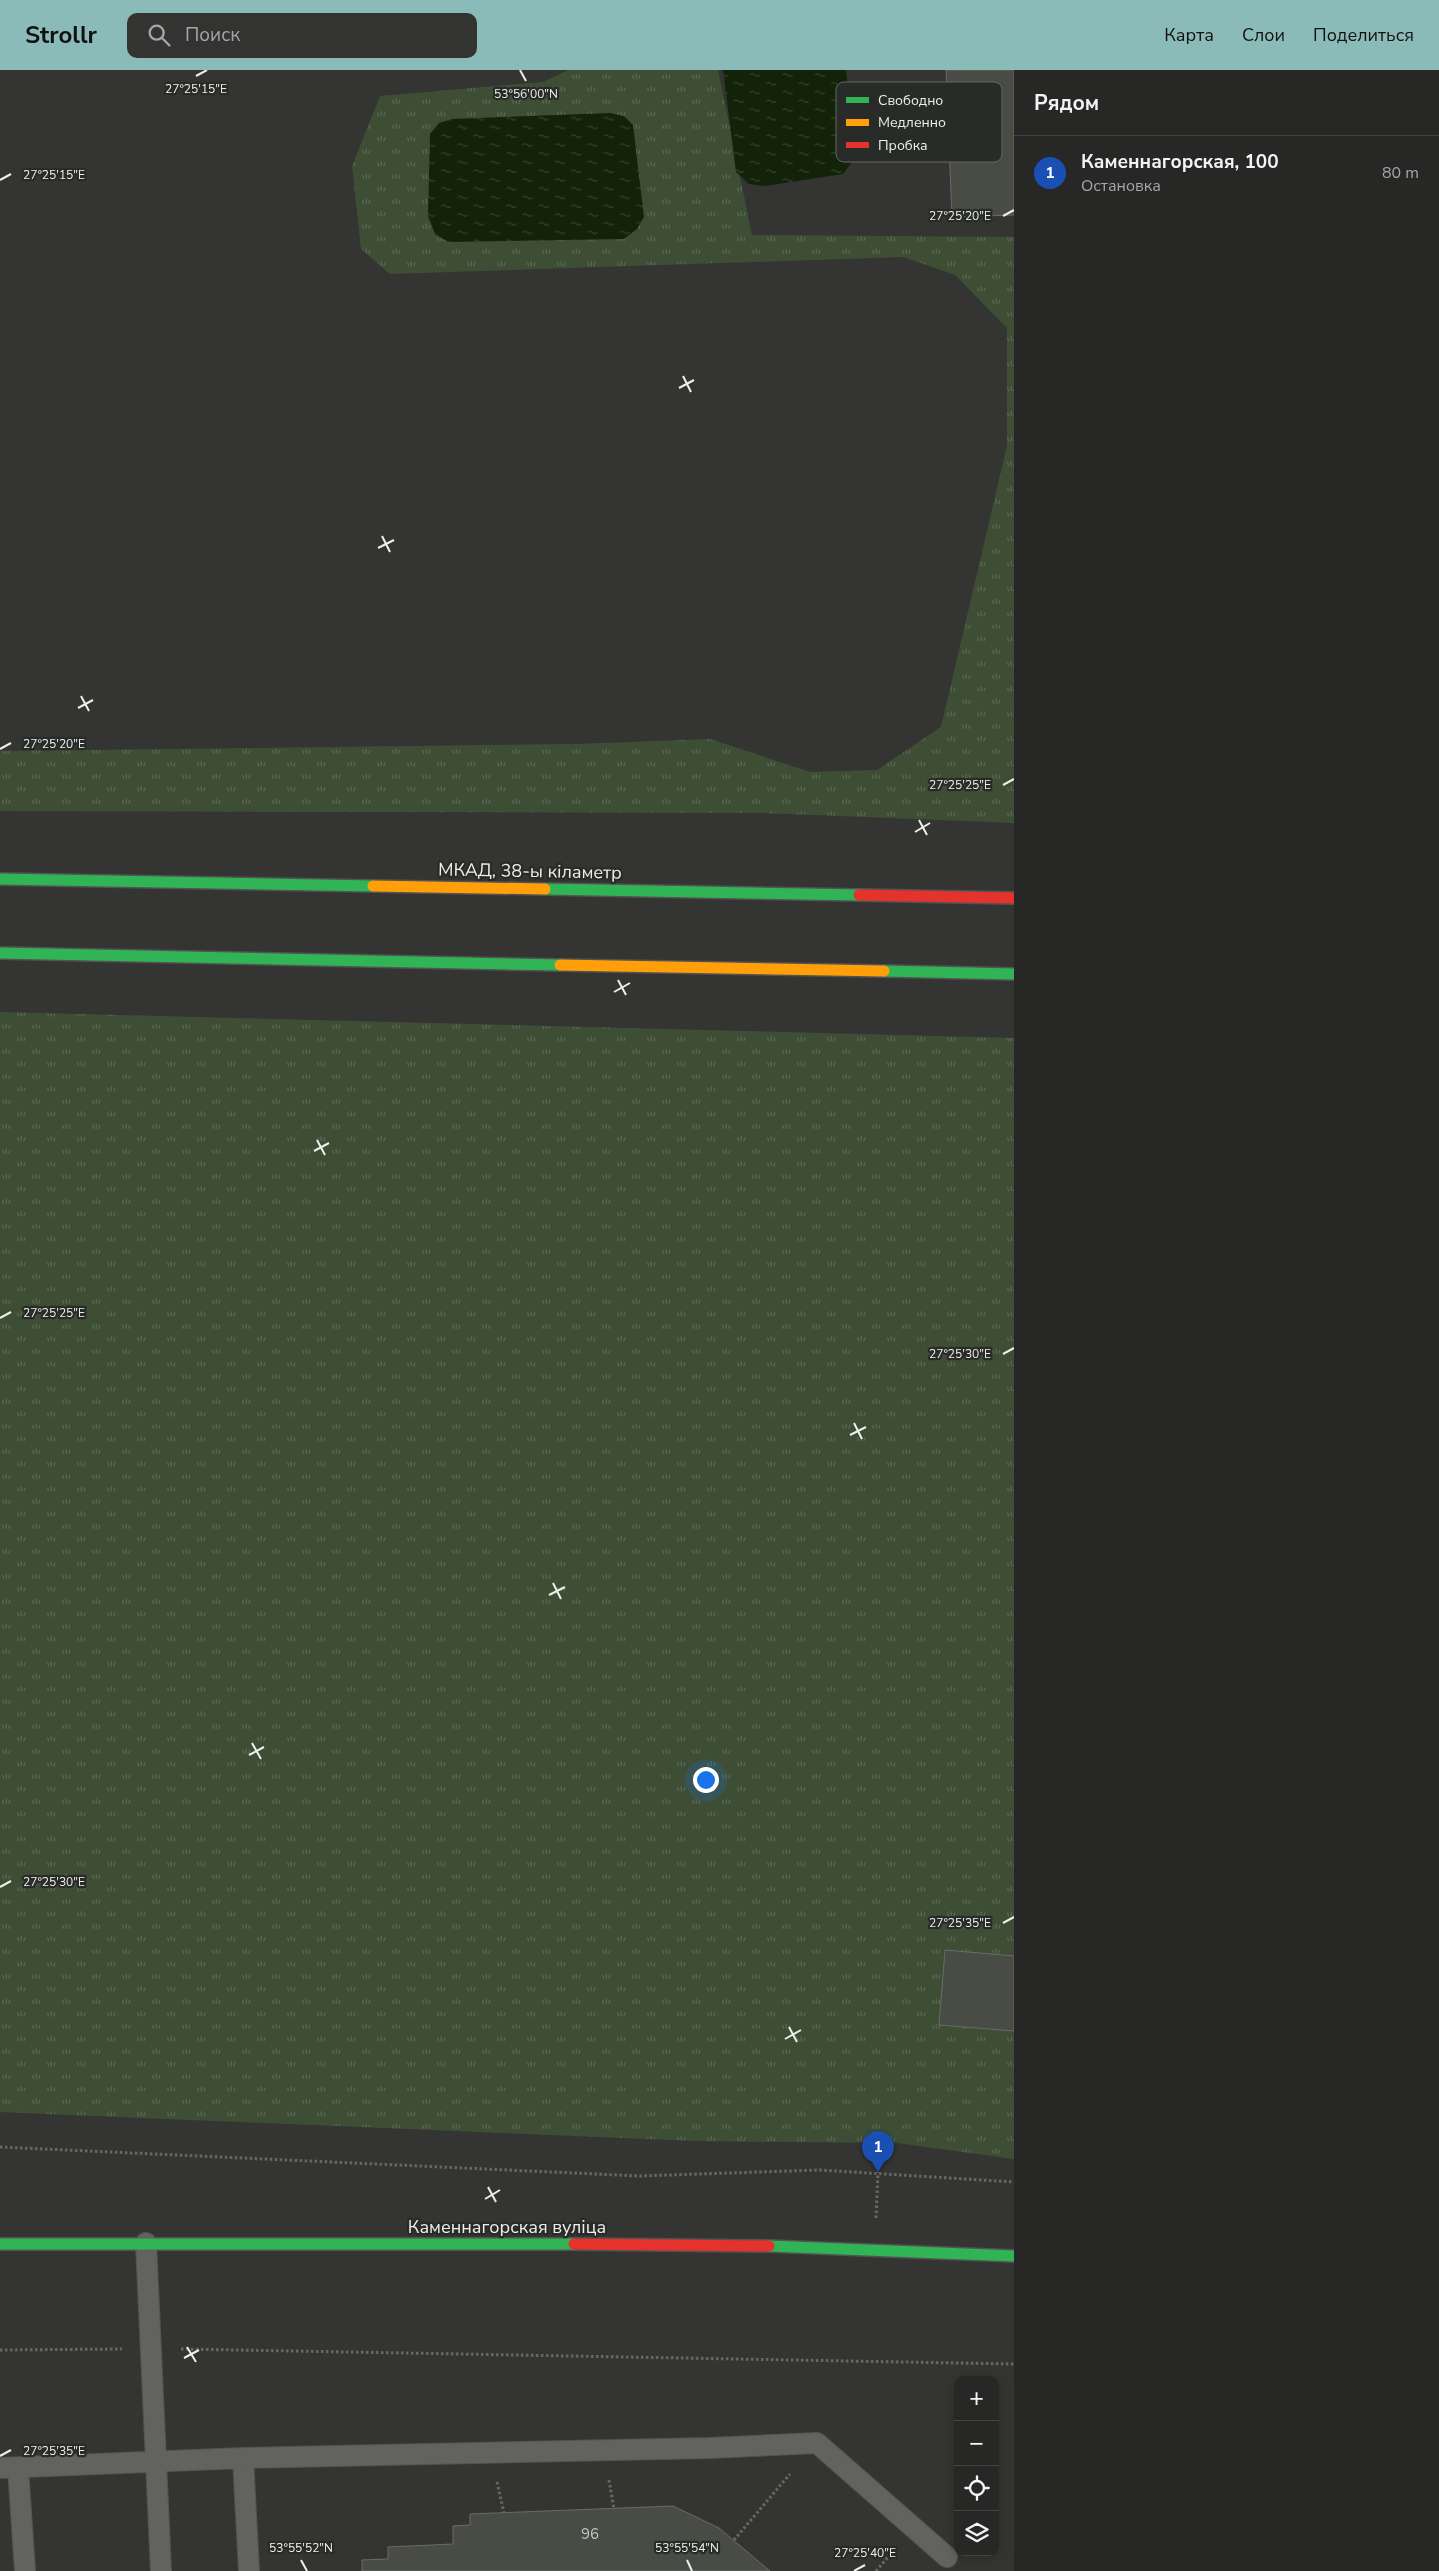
<!DOCTYPE html>
<html lang="ru">
<head>
<meta charset="utf-8">
<style>
	body { margin:0; font-family:"Nunito Sans",sans-serif; background:#333432; color:#f1f3f6 }
	.controls { position:absolute; right:15px; bottom:15px; display:grid; overflow:hidden; border-radius:10px; box-shadow:0 2px 12px #0003 }
	.controls button { width:45px; height:45px; display:grid; place-items:center; padding:0; border:0; border-bottom:1px solid #434443; background:#272826; color:#f1f3f6; font:25px sans-serif }
	.you { position:absolute; left:705px; top:1709px; width:18px; height:18px; margin:-12px; border:4px solid #fff; border-radius:50%; background:#1a73e8; box-shadow:0 0 0 8px #1a73e833 }
	.badge { display:grid; place-items:center; width:32px; height:32px; border-radius:50%; background:#8bbbb9; color:#fff; font-size:16px; font-weight:700 }
	.pin { position:absolute; translate:-50% -41px; filter:drop-shadow(0 1px 2px #0008) }
	.pin::after { content:''; position:absolute; top:26px; width:18px; height:15px; background:inherit; clip-path:polygon(0 0,100% 0,50% 100%) }
	.list { margin:0; padding:0; list-style:none }
	h2 { display:flex; justify-content:space-between; align-items:center; height:65px; margin:0; padding:0 20px; font-size:21px }
	h2 small { font-size:16px; font-weight:400; color:#a4a6a7 }
	.list li { display:grid; grid-template-columns:32px 1fr auto; gap:15px; align-items:center; box-sizing:border-box; height:75px; padding:0 20px; border-top:1px solid #434443 }
	.list b { display:block; font-size:19px; white-space:nowrap }
	.list p { margin:0; font-size:16px; white-space:nowrap; color:#a4a6a7 }
	.list em { font-size:16px; font-style:normal; color:#a4a6a7 }
	.icon { flex:none; width:28px; height:28px; fill:none; stroke:currentColor; stroke-width:2; stroke-linecap:round; stroke-linejoin:round }
	.map { position:relative; flex:none; width:1014px; height:2501px; overflow:hidden }
	header { display:flex; align-items:center; gap:30px; box-sizing:border-box; height:70px; padding:0 25px; background:#8bbbb9; color:#111 }
	header strong { font-size:24px }
	nav { display:flex; gap:28px; margin-inline-start:auto; font-size:18px }
	.search { width:350px; height:45px; background:#333432; display:flex; align-items:center; gap:12px; box-sizing:border-box; padding:0 18px; border-radius:10px; color:#a4a6a7; font-size:19px }
	main { display:flex }
	aside { flex:1; background:#272826 }
	.map>svg:first-child { display:block }
	.grass { fill:url(#grass-tufts) }
	.water { fill:url(#water-ripples) }
	.building { fill:#484c45; stroke:#6a6b69 }
	.lines { fill:none; stroke-linecap:round; stroke-linejoin:round }
	.lane-casing { stroke:#525352; stroke-width:22 }
	.fast-casing { stroke:#525352; stroke-width:14 }
	.slow-casing { stroke:#525352; stroke-width:14 }
	.jam-casing { stroke:#525352; stroke-width:14 }
	.path { stroke:#676866; stroke-width:3; stroke-dasharray:2.5 2.5; stroke-linecap:butt }
	.lane { stroke:#626361; stroke-width:20 }
	.fast { stroke:#30b455; stroke-width:11 }
	.slow { stroke:#ff9f0a; stroke-width:11 }
	.jam { stroke:#e5322d; stroke-width:11 }
	.ticks { fill:none; stroke:#edefed; stroke-width:2 }
	.labels { text-anchor:middle; dominant-baseline:central; stroke-width:4.5; stroke-linejoin:round; paint-order:stroke }
	.number-label { font-size:15px; fill:#c4c6c3 }
	.street-label { font-size:18px; fill:#edefed; stroke:#292b28 }
	.key { fill:#292b28; stroke:#646663; stroke-width:1 }
	.key-label { font-size:14px; fill:#edefed }
	.ticks-label { font-size:12px; text-anchor:middle; fill:#edefed; stroke:#292b28; stroke-width:4.5; stroke-linejoin:round; paint-order:stroke }
</style>
</head>
<body>
<header>
<strong>Strollr</strong>
<div class="search"><svg class="icon" aria-label="search" viewBox="0 0 24 24"><circle cx="10" cy="10" r="6"/><path d="M15 15l6 6"/></svg>Поиск</div>
<nav><a>Карта</a><a>Слои</a><a>Поделиться</a></nav>
</header>
<main>
<div class="map">
<svg width="1014" height="2501" viewBox="0 0 1014 2501">
	<defs>
		<pattern id="grass-tufts" width="24" height="20" patternUnits="userSpaceOnUse" patternTransform="scale(1.25)"><rect width="24" height="20" fill="#3e4e35"/><path d="M3 7l-1-3M5 7V3M7 7l1-3M15 17l-1-3M17 17v-4M19 17l1-3" fill="none" stroke="#5a6853"/></pattern>
		<pattern id="water-ripples" width="26" height="14" patternUnits="userSpaceOnUse" patternTransform="scale(1.25)"><rect width="26" height="14" fill="#132309"/><path d="M2 4q2-2 4 0t4 0M15 11q2-2 4 0t4 0" fill="none" stroke="#36432d"/></pattern>
	</defs>
	<rect width="100%" height="100%" fill="#343533"/>
	<!-- grass -->
	<path class="grass" d="M568 0H718L752 165 1014 167V753L765 743 0 741V681L578 674 710 669 810 702 877 700 941 657 1007 376V258L955 205 903 187 390 204 361 179 352 96 380 26 543 12Z
		M0 942 1014 968V2089L897 2073 696 2071 0 2042Z"/>
	<!-- water -->
	<path class="water" d="M723 0H846L856 87 843 104 765 116 749 114 736 102Z
		M610 43 624 46 633 55 644 147 637 159 624 169 448 172 435 164 428 146 430 64 439 53 452 49Z"/>
	<!-- building -->
	<path class="building" d="M946 0H1014V145L952 147Z
		M945 1880 1014 1886V1961L939 1955Z
		M673 2436 719 2458 770 2501H362V2490L388 2489V2477L453 2474V2456L470 2455V2444Z"/>
	<g class="lines">
		<defs>
			<path id="lane" d="M146 2173 161 2501
				M243 2388 249 2501
				M0 2398 243 2388 709 2378 817 2373 947 2487
				M18 2398 25 2501"/>
			<path id="fast" d="M0 809 373 816
				M545 819 859 825
				M0 883 560 895
				M884 901 1014 904
				M0 2174H574
				M769 2176 1014 2186"/>
			<path id="slow" d="M373 816 545 819
				M560 895 884 901"/>
			<path id="jam" d="M859 825 1014 828
				M574 2174 769 2176"/>
		</defs>
		<!-- lane casing -->
		<use href="#lane" class="lane-casing"/>
		<!-- fast casing -->
		<use href="#fast" class="fast-casing"/>
		<!-- slow casing -->
		<use href="#slow" class="slow-casing"/>
		<!-- jam casing -->
		<use href="#jam" class="jam-casing"/>
		<!-- path -->
		<path class="path" d="M0 2077 640 2106 820 2100 1014 2112
			M876 2148 878 2102
			M181 2279 1014 2294
			M0 2280 122 2279
			M609 2410 614 2439
			M497 2412 504 2443
			M734 2470 790 2404
			M876 2501 895 2479"/>
		<!-- lane -->
		<use href="#lane" class="lane"/>
		<!-- fast -->
		<use href="#fast" class="fast"/>
		<!-- slow -->
		<use href="#slow" class="slow"/>
		<!-- jam -->
		<use href="#jam" class="jam"/>
	</g>
	<!-- ticks -->
	<path class="ticks" d="M520 0 526 11M196 6 207 0M0 110 11 104M1003 146 1014 140M683 306 691 322M679 318 694 310M382 466 390 482M378 478 394 470M81 626 89 641M78 638 93 630M0 679 11 673M1003 715 1014 709M919 750 927 765M915 762 930 753M618 910 626 925M614 922 630 913M317 1070 325 1085M314 1081 329 1073M0 1248 11 1242M1003 1284 1014 1278M854 1353 862 1369M850 1365 866 1357M553 1513 561 1529M549 1525 565 1517M252 1673 261 1689M249 1685 264 1677M0 1817 11 1811M1003 1853 1014 1847M789 1957 797 1972M785 1969 801 1960M488 2117 496 2132M485 2129 500 2120M187 2277 196 2292M184 2288 199 2280M0 2386 11 2380M301 2490 307 2501M687 2490 692 2501M854 2501 865 2495"/>
	<g class="labels">
		<!-- number labels -->
		<g class="number-label">
			<text x="590" y="2464">96</text>
		</g>
		<!-- street labels -->
		<g class="street-label">
			<text transform="translate(530 801) rotate(1)">МКАД, 38-ы кіламетр</text>
			<text x="507" y="2157">Каменнагорская вуліца</text>
		</g>
	</g>
	<!-- legend -->
	<rect x="836" y="12" width="166" height="80" rx="8" class="key"/>
	<rect x="846" y="27" width="23" height="6" fill="#30b455"/>
	<rect x="846" y="49" width="23" height="7" fill="#ff9f0a"/>
	<rect x="846" y="72" width="23" height="6" fill="#e5322d"/>
	<g class="key-label">
		<text x="878" y="35">Свободно</text>
		<text x="878" y="57">Медленно</text>
		<text x="878" y="80">Пробка</text>
	</g>
	<g class="ticks-label">
		<text x="196" y="23">27°25'15"E</text>
		<text x="526" y="28">53°56'00"N</text>
		<text x="54" y="109">27°25'15"E</text>
		<text x="960" y="150">27°25'20"E</text>
		<text x="54" y="678">27°25'20"E</text>
		<text x="960" y="719">27°25'25"E</text>
		<text x="54" y="1247">27°25'25"E</text>
		<text x="960" y="1288">27°25'30"E</text>
		<text x="54" y="1816">27°25'30"E</text>
		<text x="960" y="1857">27°25'35"E</text>
		<text x="54" y="2385">27°25'35"E</text>
		<text x="301" y="2482">53°55'52"N</text>
		<text x="687" y="2482">53°55'54"N</text>
		<text x="865" y="2487">27°25'40"E</text>
	</g>
</svg>
<div class="controls">
<button>+</button>
<button>−</button>
<button><svg class="icon" aria-label="locate" viewBox="0 0 24 24"><circle cx="12" cy="12" r="6"/><path d="M12 2v4M12 18v4M2 12h4M18 12h4"/></svg></button>
<button><svg class="icon" aria-label="layers" viewBox="0 0 24 24"><path d="M12 4l9 5-9 5-9-5zM3 14l9 5 9-5"/></svg></button>
</div>
<div class="you"></div>
<div class="pin badge" style="left:878px;top:2102px;background:#1a4fb4">1</div>
</div>
<aside>
<h2>Рядом<small></small></h2>
<ul class="list">
<li><span class="badge" style="background:#1a4fb4">1</span><div><b>Каменнагорская, 100</b><p>Остановка</p></div><em>80 m</em></li>
</ul>
</aside>
</main>
</body>
</html>
